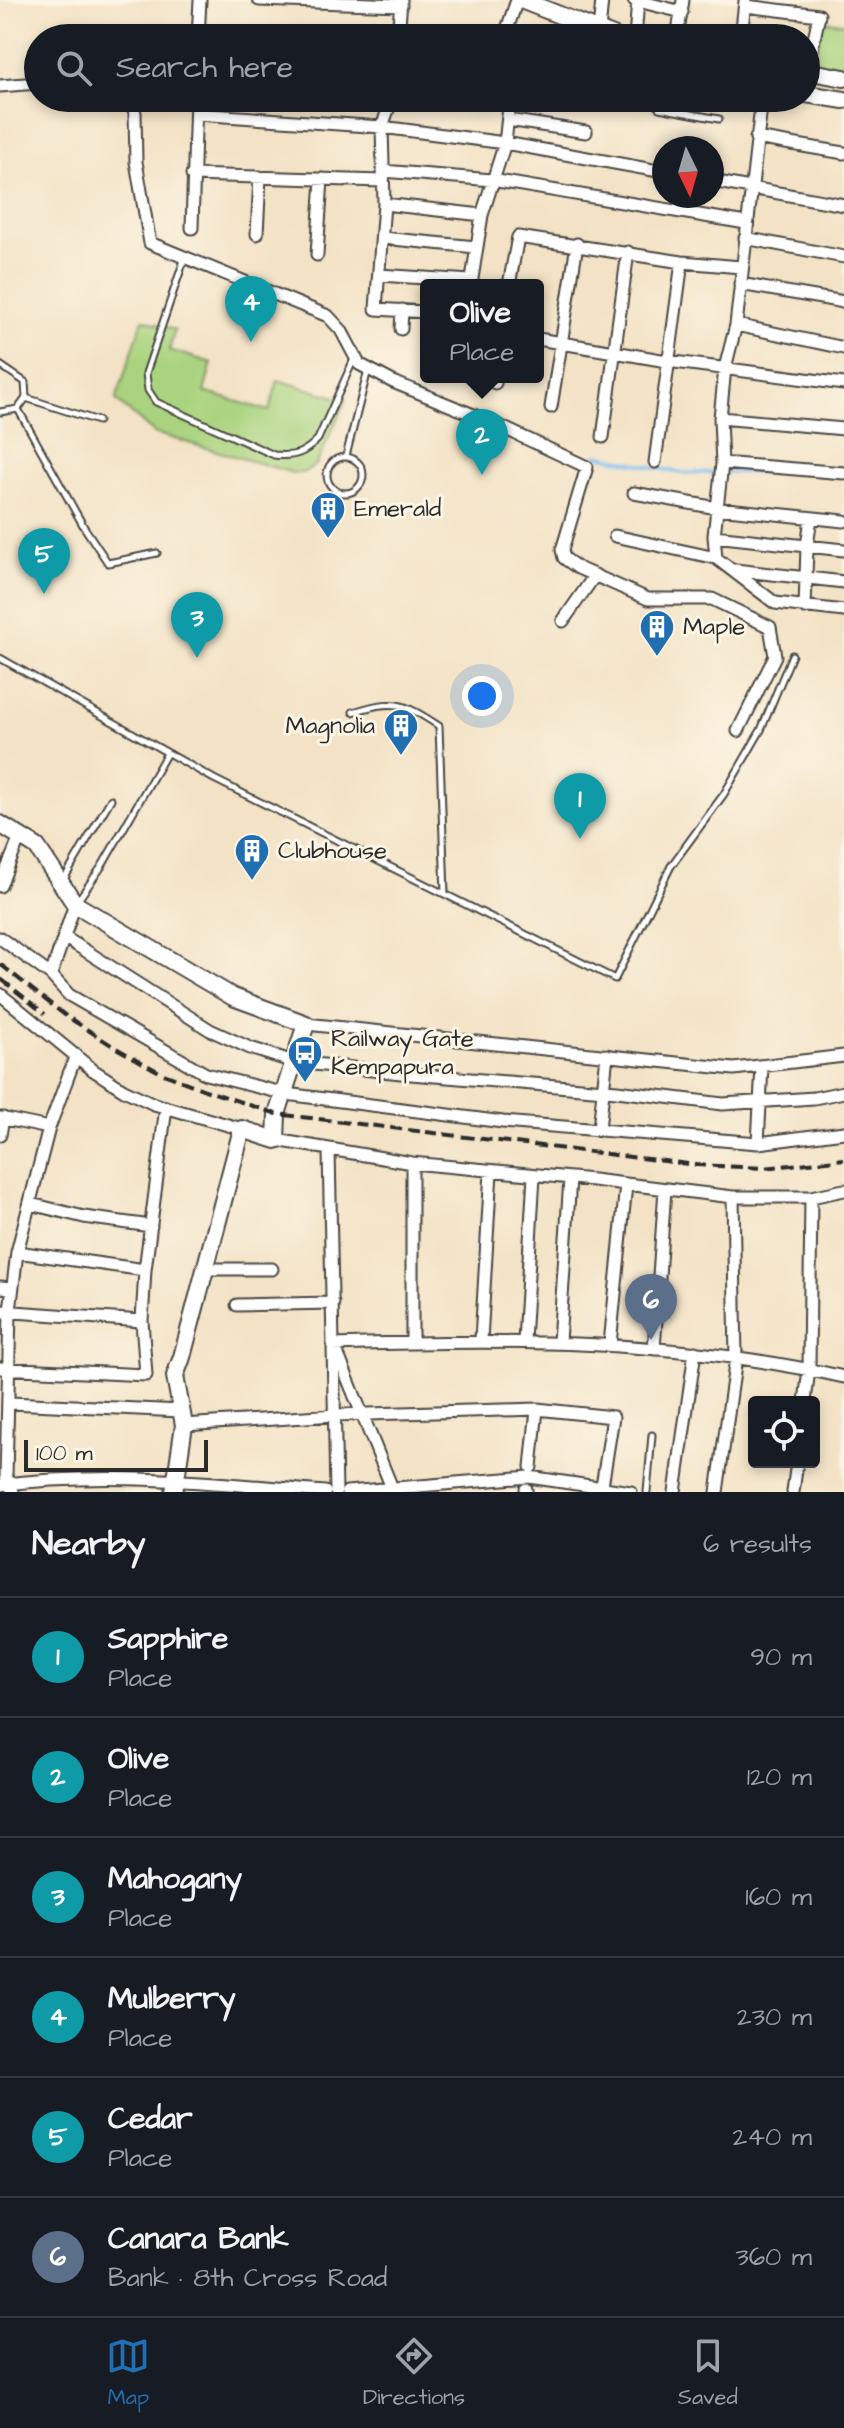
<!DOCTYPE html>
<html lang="en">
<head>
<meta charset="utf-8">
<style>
	body { margin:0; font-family:"Architects Daughter",sans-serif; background:#242831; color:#f1f3f6 }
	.controls { position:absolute; right:24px; bottom:24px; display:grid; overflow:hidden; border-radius:8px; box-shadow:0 4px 12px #0003 }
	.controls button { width:72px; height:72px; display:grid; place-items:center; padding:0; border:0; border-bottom:2px solid #363941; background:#171b24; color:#f1f3f6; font:40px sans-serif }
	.compass { position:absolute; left:652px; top:136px; width:72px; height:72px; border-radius:50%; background:#171b24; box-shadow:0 4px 12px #0003; rotate:175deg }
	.scale { position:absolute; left:24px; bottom:20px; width:184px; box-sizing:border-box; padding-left:8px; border:4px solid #2b2b2b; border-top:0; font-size:22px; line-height:28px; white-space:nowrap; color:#2b2b2b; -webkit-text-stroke:6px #fcf5e5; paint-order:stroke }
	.you { position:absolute; left:482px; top:696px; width:28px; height:28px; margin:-20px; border:6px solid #fff; border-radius:50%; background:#1a73e8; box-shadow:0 0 0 12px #1a73e833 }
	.badge { display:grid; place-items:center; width:52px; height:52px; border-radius:50%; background:#1f6fb2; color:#fff; font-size:26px; font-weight:700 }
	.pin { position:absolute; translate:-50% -66px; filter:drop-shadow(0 2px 4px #0008) }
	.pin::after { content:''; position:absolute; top:42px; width:28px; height:24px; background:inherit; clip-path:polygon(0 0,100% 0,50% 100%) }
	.popup { position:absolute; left:420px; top:279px; width:124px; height:104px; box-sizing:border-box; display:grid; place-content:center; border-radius:8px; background:#171b24; filter:drop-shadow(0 2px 6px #0005); font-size:26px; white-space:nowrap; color:#9ea1a6 }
	.popup b { font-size:30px; color:#f1f3f6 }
	.popup::after { content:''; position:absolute; left:50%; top:100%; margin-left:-16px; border:16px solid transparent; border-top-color:#171b24 }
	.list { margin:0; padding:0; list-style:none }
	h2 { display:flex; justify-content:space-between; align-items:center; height:104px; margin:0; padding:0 32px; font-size:34px }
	h2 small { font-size:26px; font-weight:400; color:#9ea1a6 }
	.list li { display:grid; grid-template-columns:52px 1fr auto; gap:24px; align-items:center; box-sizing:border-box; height:120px; padding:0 32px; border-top:2px solid #363941 }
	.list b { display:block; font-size:30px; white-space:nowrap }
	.list p { margin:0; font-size:26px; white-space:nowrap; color:#9ea1a6 }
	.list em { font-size:26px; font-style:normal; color:#9ea1a6 }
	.icon { flex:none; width:44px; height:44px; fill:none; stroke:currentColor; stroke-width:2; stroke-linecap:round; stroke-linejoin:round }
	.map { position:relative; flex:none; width:844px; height:1492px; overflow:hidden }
	.search { position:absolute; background:#171b24; box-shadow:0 4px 12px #0003; left:24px; right:24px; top:24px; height:88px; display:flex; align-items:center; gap:20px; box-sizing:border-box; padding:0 28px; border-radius:44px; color:#9ea1a6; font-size:30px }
	.sheet { height:824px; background:#171b24 }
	nav { display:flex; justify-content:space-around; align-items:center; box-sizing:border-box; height:112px; border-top:2px solid #363941; background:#171b24; font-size:22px; color:#9ea1a6 }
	nav a { display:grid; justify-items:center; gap:4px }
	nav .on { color:#1f6fb2 }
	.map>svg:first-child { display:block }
	.green { fill:#a9d37e; stroke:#6a7f54; stroke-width:2 }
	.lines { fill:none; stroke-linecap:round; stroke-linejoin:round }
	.stream { stroke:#7bbbef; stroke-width:4 }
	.lane-casing { stroke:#494642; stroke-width:9 }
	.street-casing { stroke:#494642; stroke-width:15 }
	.secondary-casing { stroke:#494642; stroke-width:20 }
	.lane { stroke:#fff; stroke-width:5 }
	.street { stroke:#fff; stroke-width:11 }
	.secondary { stroke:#fff; stroke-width:16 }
	.rail { stroke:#2b2b2b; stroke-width:4; stroke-dasharray:12 6; stroke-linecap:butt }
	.labels { text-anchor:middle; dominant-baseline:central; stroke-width:6; stroke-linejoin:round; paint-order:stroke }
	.poi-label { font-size:24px; fill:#2b2b2b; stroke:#fcf5e5; text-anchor:start }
</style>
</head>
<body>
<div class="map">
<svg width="844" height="1492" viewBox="0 0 844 1492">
	<rect width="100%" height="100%" fill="#fcf5e5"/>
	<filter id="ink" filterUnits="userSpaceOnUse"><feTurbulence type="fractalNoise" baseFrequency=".0125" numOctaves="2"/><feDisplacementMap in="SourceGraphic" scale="16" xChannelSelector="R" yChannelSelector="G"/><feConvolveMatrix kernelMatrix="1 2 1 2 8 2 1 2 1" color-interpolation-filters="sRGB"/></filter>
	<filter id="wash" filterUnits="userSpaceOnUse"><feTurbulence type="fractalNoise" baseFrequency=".006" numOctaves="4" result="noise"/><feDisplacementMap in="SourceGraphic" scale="32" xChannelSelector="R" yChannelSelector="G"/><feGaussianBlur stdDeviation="1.8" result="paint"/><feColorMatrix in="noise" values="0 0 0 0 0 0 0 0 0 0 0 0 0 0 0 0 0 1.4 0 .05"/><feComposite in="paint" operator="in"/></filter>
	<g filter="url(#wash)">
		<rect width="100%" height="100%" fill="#f3e2c5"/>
		<!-- green -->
		<path class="green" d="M823 21 844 23V73L813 67Z
			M143 319 175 330 169 350 212 363 204 392 269 411 278 380 346 400 316 465 303 473H293L154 433 116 400Z"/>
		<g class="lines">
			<!-- stream -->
			<path class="stream" d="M597 455 680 473 770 472"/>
		</g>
	</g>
	<g filter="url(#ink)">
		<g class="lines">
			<defs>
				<path id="lane" d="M662 98 659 108 719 119
					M184 260 146 373 148 390 156 402 274 455C294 457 304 454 318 439L354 359
					M0 365 25 382 26 398 18 409 0 412
					M26 398 98 421
					M18 409 84 527 108 563 157 553
					M346 456 368 370
					M327 475a18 18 0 1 1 36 0a18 18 0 1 1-36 0Z
					M0 658 214 779 615 979 671 866 724 794 761 730 792 655
					M353 712C395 699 402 702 439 726L445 894
					M63 881 111 799
					M76 903 102 866 167 753
					M647 1492 652 1435"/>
				<path id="street" d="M259 0 401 5
					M634 0 682 12
					M745 6 819 15 807 72
					M599 31 602 0
					M198 38 200 0
					M398 38 401 0
					M504 38 517 0
					M635 38 638 0
					M677 38 683 0
					M741 38 745 1
					M0 86 38 83
					M130 98 135 113 136 162 150 243 328 316 341 330 359 364 393 382 493 423 587 467 562 550 564 558 578 568 648 599H712L770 627 775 656 738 731
					M392 98 382 127 384 204 376 309 426 312
					M762 98 736 325 725 368 720 418 722 464 714 536 844 550
					M392 99 511 102
					M196 114 382 127 505 143 664 172
					M508 120 586 132
					M756 138 844 153
					M383 171 492 180 746 223
					M192 175 382 181
					M712 181 844 205
					M384 204 482 215
					M192 228 196 98
					M257 234 260 177
					M382 238 476 247
					M745 238 844 257
					M317 255 322 179
					M379 275 471 281
					M740 284 844 302
					M471 285 482 215 505 143 510 98
					M509 285 518 237 682 262 741 267
					M736 325 844 348
					M401 329 402 310
					M538 339 667 361 844 384
					M495 383 496 377
					M551 407 577 244
					M480 418 474 437 477 446 486 450 494 449 504 428
					M720 418 844 429
					M603 437 628 252
					M655 462 682 262
					M722 463 844 473
					M634 493 717 508 844 521
					M615 536 716 558
					M714 536 716 558 775 603 844 611
					M735 570 844 582
					M805 608 807 546 811 518
					M563 621 595 575
					M0 886 20 837
					M64 937 210 1030 250 1048 294 1062 411 1074 617 1091 723 1104 814 1098 844 1092
					M0 938 51 975 69 995 206 1074 286 1094 503 1122 758 1143 844 1132
					M51 975 75 904
					M0 994 93 1070 124 1090 154 1104 242 1129
					M306 1024 734 1069 844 1056
					M0 1118 49 1128
					M599 1129 607 1055
					M0 1135 3 1118
					M276 1140 412 1163 593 1180 733 1197H811L844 1190
					M758 1143 762 1066
					M329 1150 336 1492
					M31 1204 84 1217 151 1226
					M17 1252 145 1270
					M206 1269H272
					M0 1287 12 1288
					M237 1305 333 1303
					M0 1311 142 1321
					M481 1340 491 1171
					M524 1341 534 1176
					M412 1342V1163
					M559 1342 570 1179
					M610 1344 626 1185
					M654 1349 665 1189
					M0 1368 146 1375 142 1321 145 1270 166 1107
					M805 1402 809 1369 811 1197
					M10 1403 181 1411
					M184 1425 335 1415 537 1409 613 1417 601 1492
					M531 1467 537 1409
					M0 1485C108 1471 217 1483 325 1492
					M392 1488 334 1345C506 1339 675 1339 844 1377
					M13 1492 6 1476 10 1311 17 1252 49 1128 76 1055
					M347 1492 529 1477 631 1492
					M526 1492V1489
					M675 1492 695 1352
					M717 1492 736 1358 733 1197
					M793 1492 797 1462"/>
				<path id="secondary" d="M521 0 618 38
					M806 71 844 78
					M806 94 844 100
					M0 824 37 847 75 904 233 997 306 1024 277 1114 276 1140 242 1129 182 1357 175 1376 184 1425 174 1492"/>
			</defs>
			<!-- lane casing -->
			<use href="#lane" class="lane-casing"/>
			<!-- street casing -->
			<use href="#street" class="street-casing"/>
			<!-- secondary casing -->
			<use href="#secondary" class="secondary-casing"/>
			<!-- lane -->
			<use href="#lane" class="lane"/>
			<!-- street -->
			<use href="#street" class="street"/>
			<!-- secondary -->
			<use href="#secondary" class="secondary"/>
			<!-- rail -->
			<path class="rail" d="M0 964 66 1016 116 1048 161 1073 205 1090 277 1114 697 1165 764 1168 844 1159
				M1 979 45 1014"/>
		</g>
	</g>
	<!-- icons -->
	<defs>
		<symbol id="building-pin" viewBox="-11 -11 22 30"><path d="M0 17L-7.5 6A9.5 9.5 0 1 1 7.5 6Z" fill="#1f6fb2" stroke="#fcf5e5"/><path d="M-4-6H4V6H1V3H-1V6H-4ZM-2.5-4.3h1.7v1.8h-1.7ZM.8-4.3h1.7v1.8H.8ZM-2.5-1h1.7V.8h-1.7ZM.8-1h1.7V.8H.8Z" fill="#fff"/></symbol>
		<symbol id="bus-pin" viewBox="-11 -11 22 30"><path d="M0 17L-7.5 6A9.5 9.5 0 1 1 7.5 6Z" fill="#1f6fb2" stroke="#fcf5e5"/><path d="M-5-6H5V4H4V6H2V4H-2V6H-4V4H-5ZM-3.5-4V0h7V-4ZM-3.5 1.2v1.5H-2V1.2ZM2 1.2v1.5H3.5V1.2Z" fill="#fff"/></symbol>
	</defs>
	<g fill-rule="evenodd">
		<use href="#building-pin" x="308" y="489" width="40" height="54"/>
		<use href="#building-pin" x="637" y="607" width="40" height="54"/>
		<use href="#building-pin" x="381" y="706" width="40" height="54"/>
		<use href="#building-pin" x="232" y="831" width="40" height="54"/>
		<use href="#bus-pin" x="285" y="1033" width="40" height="54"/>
	</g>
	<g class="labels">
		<!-- poi labels -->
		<g class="poi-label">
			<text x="354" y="509">Emerald</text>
			<text x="683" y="627">Maple</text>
			<text x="375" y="726" text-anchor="end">Magnolia</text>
			<text x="278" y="851">Clubhouse</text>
			<text x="331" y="1039">Railway Gate<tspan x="331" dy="28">Kempapura</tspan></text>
		</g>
	</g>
</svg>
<div class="controls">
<button><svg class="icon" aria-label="locate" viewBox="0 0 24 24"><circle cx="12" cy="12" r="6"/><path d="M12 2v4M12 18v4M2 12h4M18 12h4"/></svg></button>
</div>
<svg class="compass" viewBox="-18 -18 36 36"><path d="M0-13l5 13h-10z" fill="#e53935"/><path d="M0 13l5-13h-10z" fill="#9ea1a6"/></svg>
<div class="scale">100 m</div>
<div class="you"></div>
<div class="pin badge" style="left:580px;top:839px;background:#0f9aa8">1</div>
<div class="pin badge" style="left:482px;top:475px;background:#0f9aa8">2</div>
<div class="popup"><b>Olive</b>Place</div>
<div class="pin badge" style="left:197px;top:658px;background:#0f9aa8">3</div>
<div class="pin badge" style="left:251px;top:342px;background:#0f9aa8">4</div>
<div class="pin badge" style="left:44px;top:594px;background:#0f9aa8">5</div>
<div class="pin badge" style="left:651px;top:1340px;background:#5c6f8a">6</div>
<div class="search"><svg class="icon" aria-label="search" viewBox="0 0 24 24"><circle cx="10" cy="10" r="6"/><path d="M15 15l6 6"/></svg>Search here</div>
</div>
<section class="sheet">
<h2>Nearby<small>6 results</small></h2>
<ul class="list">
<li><span class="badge" style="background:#0f9aa8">1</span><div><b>Sapphire</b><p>Place</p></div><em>90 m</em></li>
<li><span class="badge" style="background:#0f9aa8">2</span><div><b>Olive</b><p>Place</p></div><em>120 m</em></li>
<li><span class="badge" style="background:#0f9aa8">3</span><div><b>Mahogany</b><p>Place</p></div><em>160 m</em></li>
<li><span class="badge" style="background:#0f9aa8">4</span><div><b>Mulberry</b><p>Place</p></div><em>230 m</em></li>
<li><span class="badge" style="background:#0f9aa8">5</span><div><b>Cedar</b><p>Place</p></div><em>240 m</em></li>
<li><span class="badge" style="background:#5c6f8a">6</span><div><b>Canara Bank</b><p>Bank · 8th Cross Road</p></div><em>360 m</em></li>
</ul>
</section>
<nav>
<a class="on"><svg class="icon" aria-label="map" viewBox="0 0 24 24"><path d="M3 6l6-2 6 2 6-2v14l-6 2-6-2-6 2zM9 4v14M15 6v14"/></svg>Map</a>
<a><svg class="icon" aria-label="directions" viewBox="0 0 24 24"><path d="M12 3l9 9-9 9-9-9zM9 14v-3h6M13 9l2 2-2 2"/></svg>Directions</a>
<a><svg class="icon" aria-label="saved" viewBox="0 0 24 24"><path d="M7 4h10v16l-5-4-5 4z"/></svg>Saved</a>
</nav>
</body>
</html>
